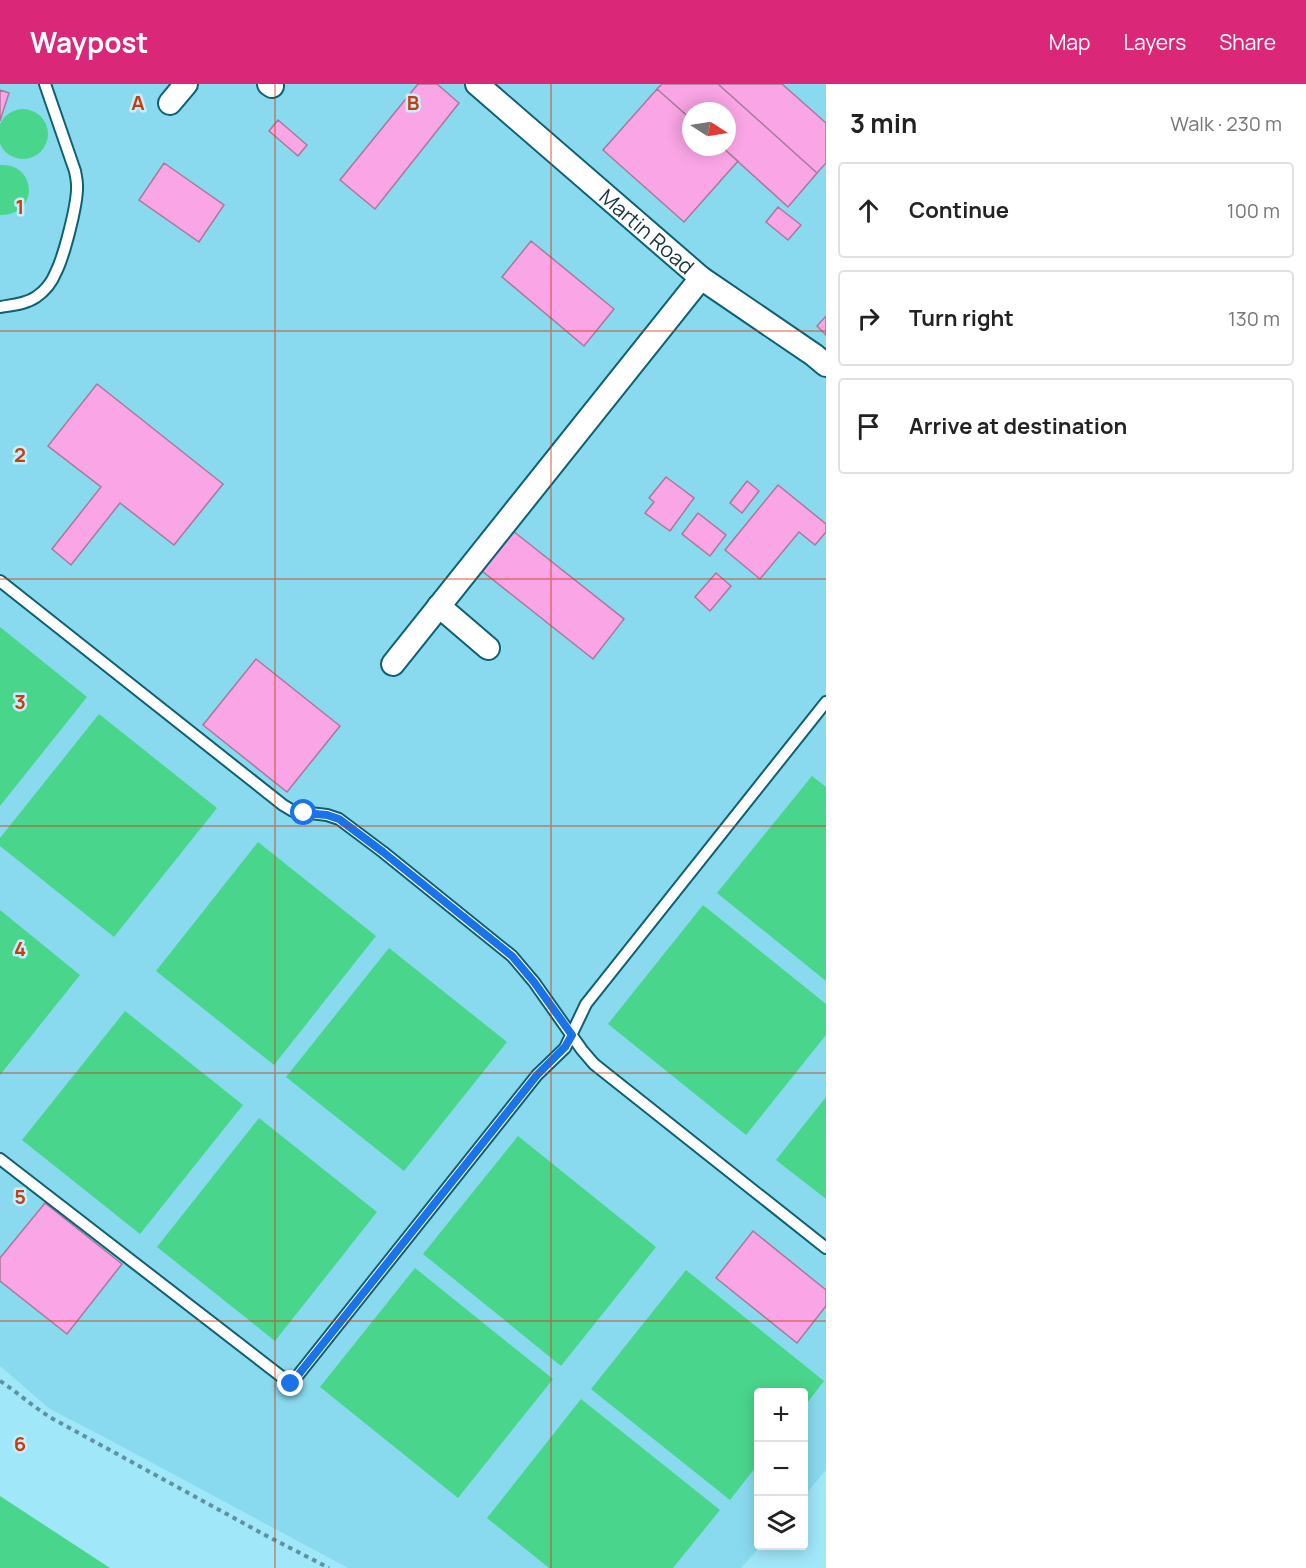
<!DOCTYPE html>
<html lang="en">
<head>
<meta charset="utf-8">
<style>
	body { margin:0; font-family:Manrope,sans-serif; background:#f2f2f2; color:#222 }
	.controls { position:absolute; right:18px; bottom:18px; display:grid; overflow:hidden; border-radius:6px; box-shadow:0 3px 15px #0003 }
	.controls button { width:54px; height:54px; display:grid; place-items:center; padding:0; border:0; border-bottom:2px solid #e0e0e0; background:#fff; color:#222; font:30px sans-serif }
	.compass { position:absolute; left:682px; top:18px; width:54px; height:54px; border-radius:50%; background:#fff; box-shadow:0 3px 15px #0003; rotate:102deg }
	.stop { position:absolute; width:18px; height:18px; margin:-14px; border:4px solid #1a73e8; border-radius:50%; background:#fff }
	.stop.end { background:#1a73e8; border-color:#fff; box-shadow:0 2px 6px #0008 }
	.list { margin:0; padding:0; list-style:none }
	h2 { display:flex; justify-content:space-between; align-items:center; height:78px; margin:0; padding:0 24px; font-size:26px }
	h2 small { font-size:20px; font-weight:400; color:#767676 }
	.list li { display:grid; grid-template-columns:39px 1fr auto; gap:18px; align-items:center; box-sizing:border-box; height:96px; margin:0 12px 12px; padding:0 12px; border:2px solid #e0e0e0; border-radius:6px }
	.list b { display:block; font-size:22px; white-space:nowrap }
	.list em { font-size:20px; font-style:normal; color:#767676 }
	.icon { flex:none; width:33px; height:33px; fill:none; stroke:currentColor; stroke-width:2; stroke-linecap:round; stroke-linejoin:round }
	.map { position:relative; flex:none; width:826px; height:1484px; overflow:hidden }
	header { display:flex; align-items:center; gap:36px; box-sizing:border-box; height:84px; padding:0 30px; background:#db2777; color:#fff }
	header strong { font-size:28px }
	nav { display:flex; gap:33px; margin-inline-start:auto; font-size:21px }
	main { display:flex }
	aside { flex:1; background:#fff }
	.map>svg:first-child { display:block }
	.built { fill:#89daef; fill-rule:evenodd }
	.water { fill:#4ad58c }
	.building { fill:#faa5e5; stroke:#a8799b; stroke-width:1.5 }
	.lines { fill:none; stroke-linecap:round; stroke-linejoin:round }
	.lane-casing { stroke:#0f6070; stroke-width:14 }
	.street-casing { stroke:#0f6070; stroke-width:26 }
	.path { stroke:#5f919f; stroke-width:4; stroke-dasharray:4.5 4.5; stroke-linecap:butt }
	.lane { stroke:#fff; stroke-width:10 }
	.street { stroke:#fff; stroke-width:22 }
	.route { stroke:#1a73e8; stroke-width:8 }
	.grid { fill:none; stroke:#c53d10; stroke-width:1.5; stroke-opacity:0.55 }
	.labels { text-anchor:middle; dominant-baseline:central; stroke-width:5; stroke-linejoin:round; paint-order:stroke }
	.street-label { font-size:21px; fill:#19363e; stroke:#c6effb }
	.grid-label { font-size:20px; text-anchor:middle; font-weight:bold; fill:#c53d10; stroke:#c6effb; stroke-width:5; stroke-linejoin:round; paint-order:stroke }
</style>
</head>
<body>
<header>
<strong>Waypost</strong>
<nav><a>Map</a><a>Layers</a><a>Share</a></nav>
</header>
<main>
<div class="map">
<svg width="826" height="1484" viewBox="0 0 826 1484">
	<rect width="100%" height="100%" fill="#a0e7fa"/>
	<!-- built -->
	<path class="built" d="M0 0H826V1386L804 1412V1308H758V1462H761L741 1484H348L104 1353 50 1325 0 1282ZM691 27H727V63H691Z"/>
	<!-- water -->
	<path class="water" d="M-2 50a25 25 0 1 1 50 0a25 25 0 1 1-50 0Z
		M0 81C37 78 40 132 0 131Z
		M0 543 87 613 0 722Z
		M99 630 217 724 114 853 0 762V754Z
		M812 692 826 703V897L717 809Z
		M258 758 376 852 274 981 156 887Z
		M703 821 826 920V951L746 1051 608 940Z
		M0 826 80 891 0 991Z
		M389 864 507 958 404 1087 286 993Z
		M125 927 243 1021 140 1150 22 1056Z
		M826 1013V1115L776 1076Z
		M259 1034 377 1128 275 1257 157 1163Z
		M518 1052 656 1163 561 1282 423 1170Z
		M415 1184 553 1295 458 1414 320 1303Z
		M686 1186 824 1297 804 1323V1308H758V1380L730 1416 591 1305Z
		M581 1315 720 1426 673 1484H549L487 1434Z
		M0 1412 110 1484H0Z"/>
	<!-- building -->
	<path class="building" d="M418 0H437L459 19 375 125 340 96Z
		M662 0H718L817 89 788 123 722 63H727V27H691V35L657 5Z
		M718 0H782L826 39V79L817 89Z
		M657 5 691 35V63H722L738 77 684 138 603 66Z
		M0 6 9 9 0 37Z
		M278 36 307 61 298 72 269 47Z
		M164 79 224 121 199 158 139 116Z
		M778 123 801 141 788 156 766 138Z
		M531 157 614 225 584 262 502 193Z
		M826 232V251L817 242Z
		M97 300 223 400 174 461 120 419 71 481 52 465 101 403 48 362Z
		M666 393 694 414 670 447 645 429 654 418 649 414Z
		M747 397 759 407 742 429 730 419Z
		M778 401 826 440V448L815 461 799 448 760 495 725 466Z
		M698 429 726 451 710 472 682 450Z
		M513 447 624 535 593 575 482 487Z
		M716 489 731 502 710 527 695 513Z
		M256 575 340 642 287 708 203 641Z
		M45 1119 122 1180 67 1250 0 1197V1174Z
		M753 1147 826 1206V1222L797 1259 716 1194Z"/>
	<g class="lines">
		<defs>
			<path id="lane" d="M0 223C12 221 26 220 36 213 45 207 52 198 56 188 64 172 78 119 77 101 77 97 76 92 75 87L45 0
				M0 497 283 721 293 727 327 731 339 735 383 768 512 872 534 898 582 966 594 980 826 1164
				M0 1075 291 1300 537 991 565 964 586 920 826 618"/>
			<g id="street">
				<path d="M269 0 272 2"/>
				<path id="s1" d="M477 0 701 194 814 271 826 281"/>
				<path d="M170 19 186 0"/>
				<path d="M439 522 488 564"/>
				<path d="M393 580 701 194"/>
			</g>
		</defs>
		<!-- lane casing -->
		<use href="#lane" class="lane-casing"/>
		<!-- street casing -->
		<use href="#street" class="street-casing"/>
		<!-- path -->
		<path class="path" d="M0 1297C19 1309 35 1325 55 1336L265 1451 329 1484"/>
		<!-- lane -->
		<use href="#lane" class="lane"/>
		<!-- street -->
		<use href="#street" class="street"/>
	</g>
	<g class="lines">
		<!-- route -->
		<path class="route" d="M291 1300 537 991 565 963 572 951 534 898 512 872 383 768 339 735 327 731 304 729"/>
	</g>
	<!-- grid -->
	<path class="grid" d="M275 0V1484M551 0V1484M0 247H826M0 495H826M0 742H826M0 989H826M0 1237H826"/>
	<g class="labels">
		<!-- street labels -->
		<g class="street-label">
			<text stroke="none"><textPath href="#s1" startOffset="225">Martin Road</textPath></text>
		</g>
	</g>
	<g class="grid-label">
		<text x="138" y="26">A</text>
		<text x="413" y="26">B</text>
		<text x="20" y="130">1</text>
		<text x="20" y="378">2</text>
		<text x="20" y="625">3</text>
		<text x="20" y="872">4</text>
		<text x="20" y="1120">5</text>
		<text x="20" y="1367">6</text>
	</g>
</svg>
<div class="controls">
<button>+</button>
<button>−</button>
<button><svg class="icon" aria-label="layers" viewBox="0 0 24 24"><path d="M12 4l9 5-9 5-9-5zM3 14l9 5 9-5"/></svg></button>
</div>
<svg class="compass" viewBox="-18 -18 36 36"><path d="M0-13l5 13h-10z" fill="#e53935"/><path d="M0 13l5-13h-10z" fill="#767676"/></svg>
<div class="stop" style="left:304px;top:729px"></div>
<div class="stop end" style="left:291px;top:1300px"></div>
</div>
<aside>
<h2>3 min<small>Walk · 230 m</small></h2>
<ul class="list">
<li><svg class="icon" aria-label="ahead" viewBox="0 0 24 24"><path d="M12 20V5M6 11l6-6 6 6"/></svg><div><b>Continue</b></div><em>100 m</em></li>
<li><svg class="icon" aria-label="right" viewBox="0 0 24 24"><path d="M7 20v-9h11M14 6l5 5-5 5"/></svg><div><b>Turn right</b></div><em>130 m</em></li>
<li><svg class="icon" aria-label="arrive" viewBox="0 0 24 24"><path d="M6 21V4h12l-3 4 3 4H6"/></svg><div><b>Arrive at destination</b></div></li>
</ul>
</aside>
</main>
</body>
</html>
